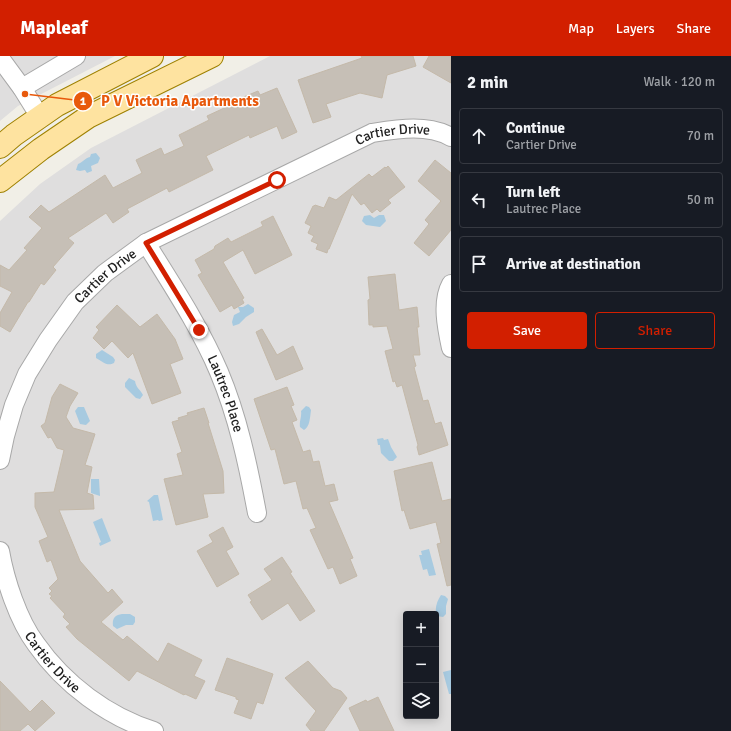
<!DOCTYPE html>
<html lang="en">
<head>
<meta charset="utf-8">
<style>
	body { margin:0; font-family:Signika,sans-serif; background:#20242c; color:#f1f3f6 }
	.controls { position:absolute; right:12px; bottom:12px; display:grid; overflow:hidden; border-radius:4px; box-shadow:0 2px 10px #0003 }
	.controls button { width:36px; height:36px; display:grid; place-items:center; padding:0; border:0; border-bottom:1px solid #363941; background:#171b24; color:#f1f3f6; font:20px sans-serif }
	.stop { position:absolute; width:12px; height:12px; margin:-9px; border:3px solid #d21f00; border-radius:50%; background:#fff }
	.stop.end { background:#d21f00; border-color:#fff; box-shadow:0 1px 4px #0008 }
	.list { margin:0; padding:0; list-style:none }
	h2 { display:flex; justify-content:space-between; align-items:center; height:52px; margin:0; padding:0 16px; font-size:17px }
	h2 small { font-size:13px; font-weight:400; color:#9ea1a6 }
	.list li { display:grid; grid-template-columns:26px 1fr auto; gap:12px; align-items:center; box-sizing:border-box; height:56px; margin:0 8px 8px; padding:0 8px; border:1px solid #363941; border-radius:4px }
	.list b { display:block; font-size:15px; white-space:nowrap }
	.list p { margin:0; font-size:13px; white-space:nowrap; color:#9ea1a6 }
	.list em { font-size:13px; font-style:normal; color:#9ea1a6 }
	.actions { display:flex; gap:8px; padding:12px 16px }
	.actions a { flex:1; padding:9px 0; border:1px solid #d21f00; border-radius:4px; text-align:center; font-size:14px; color:#d21f00 }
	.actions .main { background:#d21f00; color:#fff }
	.icon { flex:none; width:22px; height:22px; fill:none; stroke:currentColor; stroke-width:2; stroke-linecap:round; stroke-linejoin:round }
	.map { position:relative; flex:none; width:451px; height:675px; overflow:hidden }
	header { display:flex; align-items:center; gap:24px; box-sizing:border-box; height:56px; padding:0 20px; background:#d21f00; color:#fff }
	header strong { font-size:19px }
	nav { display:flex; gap:22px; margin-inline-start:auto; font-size:14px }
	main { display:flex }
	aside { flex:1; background:#171b24 }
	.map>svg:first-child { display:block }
	.residential { fill:#dfdede; fill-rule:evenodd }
	.water { fill:#a7cae0 }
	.building { fill:#c6bfb6; stroke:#c4b9a9 }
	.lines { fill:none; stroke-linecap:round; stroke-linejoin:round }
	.minor-casing { stroke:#a8a8a8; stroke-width:20 }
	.major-casing { stroke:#9e8100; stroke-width:24 }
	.minor { stroke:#fff; stroke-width:18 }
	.major { stroke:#fee3a0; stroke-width:22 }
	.route { stroke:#d21f00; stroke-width:5 }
	.labels { text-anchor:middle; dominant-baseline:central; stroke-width:3; stroke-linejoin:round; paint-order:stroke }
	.street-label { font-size:14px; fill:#212121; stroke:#fff }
	.leader { fill:none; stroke:#e8590c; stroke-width:1.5 }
	.callout-dot { fill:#e8590c; stroke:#fff; stroke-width:1.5 }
	.mark-label { font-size:12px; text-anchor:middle; font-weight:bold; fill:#fff }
	.callout-label { font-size:15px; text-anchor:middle; font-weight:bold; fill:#e8590c; stroke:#fff; stroke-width:3; stroke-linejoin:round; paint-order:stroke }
</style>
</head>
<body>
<header>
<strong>Mapleaf</strong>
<nav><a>Map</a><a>Layers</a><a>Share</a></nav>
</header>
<main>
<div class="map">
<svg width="451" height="675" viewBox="0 0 451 675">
	<rect width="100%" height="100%" fill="#f1efe7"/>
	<!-- residential -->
	<path class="residential" d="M0 0H115L18 50 0 65Z
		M270 0H451V675H0V165L40 128 91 92ZM406 558H436V660H406Z"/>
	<!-- water -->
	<path class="water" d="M96 97 100 102 98 107 91 110 92 115 87 117 85 114 80 115 76 114 78 108C83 106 85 102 90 101L91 98Z
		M370 159 374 162 379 159H384L386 165 380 171 366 169 362 165 364 160Z
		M248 248 254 252V256L246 261 239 268 233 270 232 266 234 259 240 256 238 251H243Z
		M102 294 113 301 115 304 114 307C107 311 102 305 96 302V298Z
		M129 322 135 325C136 332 140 333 143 339L140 343 136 342 125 331V327Z
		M306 350 309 351 311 354C310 361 310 371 304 374L300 371C299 365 302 361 301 355Z
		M78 351H84L90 365 86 369 80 368 75 355Z
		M383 382 384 384 388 383 391 391 397 401 393 405H389L381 397 380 389H378L377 383Z
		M91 423H99L100 440 91 437Z
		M154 439H158L163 464 159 465 158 464 153 465 149 446 147 445Z
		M102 462 111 485 100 490 99 487 101 486 93 466Z
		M429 493 436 519 429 520 427 513 423 514 419 499H422L421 495Z
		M441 539 445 540 448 543 446 550V558L443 561 437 560C434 553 437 545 441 539Z
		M122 558H130L135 561V566L133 569H126L117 573 113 570C112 562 115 559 122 558Z
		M451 614V638H449L443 616Z"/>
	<!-- building -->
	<path class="building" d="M361 0H413L416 10 387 19 382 42 360 37 326 48 331 61 313 67 298 24 362 2Z
		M429 0H451V27L423 11Z
		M277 32 297 76 282 83 277 70 250 82 249 79 206 100 213 114 169 136 167 132 127 153 129 156 113 167 106 157 68 182 74 187 53 211 56 214 44 229 41 227 29 246H28L10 276 0 270V257L12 236 0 230V209L9 214 27 194 24 192 42 172 29 161 41 149 49 156 105 119 113 132 142 117 136 104 161 92 164 99 184 90 179 79 209 64 207 60 235 47 234 45 258 35 260 39Z
		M435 104 451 117V174L429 200 414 187 429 168 425 164 441 145 418 125Z
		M388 110 405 131 388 144 391 147 380 156 377 153 372 157 364 147 361 149 352 138 329 193H328L327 197 316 193 318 188 311 185 314 180 308 177 311 170 305 167 313 150H314L315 149 324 152 329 141 336 144 369 118 372 121 385 111 386 112Z
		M273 160 292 199 255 218 243 194 223 206 244 242 242 243 244 247 234 253 232 249 220 256 198 219 202 217 195 204 214 193 215 190 228 182 231 186 263 170 261 166Z
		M395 218 399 254 417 251 419 271H417L420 299H413L416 310 414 311 423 345 428 344 435 368 441 366 448 389 419 399 417 391 418 389 402 329 397 331 395 325 393 326 385 295 393 293 387 270 373 271V269H369L368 244 370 243 368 221Z
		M117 249 140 271 157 258 175 283 183 303 170 308 181 337 152 348 133 297 128 302 112 285 104 293 93 282 99 274 96 271Z
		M262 273 277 299 293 290 303 313 276 324 256 276Z
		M60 328 78 337 70 350 66 361 73 372 95 378 85 409 92 411 87 437 93 439 94 453 59 454 80 505 108 537 112 533 123 546 101 566 123 584 127 580 158 606 168 587 202 604 194 620 205 625 196 643 185 638 184 639 137 615 129 625 77 583 66 571 70 568 63 561 65 558 50 542 52 540 49 538 52 535 49 532 58 523 51 504 47 506 39 485 48 481 35 451V437L54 436 64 394 57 392 51 381 48 382 41 370 45 367 52 341Z
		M287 331 294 349 291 350 297 364 292 366 303 396 310 394 313 406 319 405 325 430 334 428 338 444 329 446 353 502 350 503 357 520 340 528 333 511 328 513 310 474 316 472 307 452 303 453 296 425 284 428 275 393 271 394 254 343Z
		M204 352 209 367H208L223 415 224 437 203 438 208 461 176 469 164 423 183 419 177 398 182 396 172 366 179 364 178 362 188 359 187 357Z
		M432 406 442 445 451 443V529L447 530 437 488 441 487 436 466 410 473 404 454 402 455 394 415Z
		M223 471 233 491 226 495 239 518 217 531 197 495 213 486 209 479Z
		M282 501 292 516 290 517 315 555 300 565 288 547 262 564 250 546 252 545 248 539 272 524 264 513Z
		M227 602 273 618 263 648 257 646 251 663 234 657 239 644 236 643V641L215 634Z
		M308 605 333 632 341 635 347 642 324 675H311L306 669 316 655 285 622Z
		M0 625 30 656 42 644 55 657 35 675 28 668 20 675H0Z
		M378 641 394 675H360L349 652 366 644 367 646Z"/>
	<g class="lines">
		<defs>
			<g id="minor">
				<path d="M0 2 22 32 40 61"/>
				<path d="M22 32 76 0"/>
				<path id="s1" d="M146 187C172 229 200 271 219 316 238 361 248 409 257 457"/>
				<path d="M451 228C441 246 447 273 451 292"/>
				<path id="s2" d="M0 404 5 380 14 349 27 318 48 284 75 246 105 217 146 187 372 77C398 73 427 68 451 81"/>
				<path id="s3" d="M0 495C5 524 18 564 36 588 64 628 108 661 154 675"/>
			</g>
			<path id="major" d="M0 91 14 79 57 49 152 0
				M0 125 41 93 88 61 212 0"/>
		</defs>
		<!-- minor casing -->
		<use href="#minor" class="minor-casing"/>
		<!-- major casing -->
		<use href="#major" class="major-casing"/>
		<!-- minor -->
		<use href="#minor" class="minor"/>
		<!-- major -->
		<use href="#major" class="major"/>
	</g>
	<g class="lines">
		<!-- route -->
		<path class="route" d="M199 274 146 187 277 124"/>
	</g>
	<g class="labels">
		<!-- street labels -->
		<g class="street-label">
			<text stroke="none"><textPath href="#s2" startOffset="541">Cartier Drive</textPath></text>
			<text stroke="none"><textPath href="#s2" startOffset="217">Cartier Drive</textPath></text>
			<text stroke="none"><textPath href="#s1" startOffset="171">Lautrec Place</textPath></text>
			<text stroke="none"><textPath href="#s3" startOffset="125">Cartier Drive</textPath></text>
		</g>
	</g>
	<!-- callouts -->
	<path class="leader" d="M25 38L83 45"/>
	<g class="callout-dot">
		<circle cx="25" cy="38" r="4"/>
		<circle cx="83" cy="45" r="10"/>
	</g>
	<g class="mark-label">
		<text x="83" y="49">1</text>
	</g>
	<g class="callout-label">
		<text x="180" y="50">P V Victoria Apartments</text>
	</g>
</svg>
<div class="controls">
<button>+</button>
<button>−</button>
<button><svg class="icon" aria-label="layers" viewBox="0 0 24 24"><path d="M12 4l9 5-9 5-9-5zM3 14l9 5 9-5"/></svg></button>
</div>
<div class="stop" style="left:277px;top:124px"></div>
<div class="stop end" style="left:199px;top:274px"></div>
</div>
<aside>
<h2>2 min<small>Walk · 120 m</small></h2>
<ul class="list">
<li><svg class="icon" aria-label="ahead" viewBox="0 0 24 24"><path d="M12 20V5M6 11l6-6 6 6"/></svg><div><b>Continue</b><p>Cartier Drive</p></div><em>70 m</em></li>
<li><svg class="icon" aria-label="left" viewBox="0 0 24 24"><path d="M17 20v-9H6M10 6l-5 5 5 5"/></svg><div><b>Turn left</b><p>Lautrec Place</p></div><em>50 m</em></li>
<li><svg class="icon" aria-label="arrive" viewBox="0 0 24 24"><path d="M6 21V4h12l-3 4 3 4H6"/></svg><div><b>Arrive at destination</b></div></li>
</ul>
<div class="actions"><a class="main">Save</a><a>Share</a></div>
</aside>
</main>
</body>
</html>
